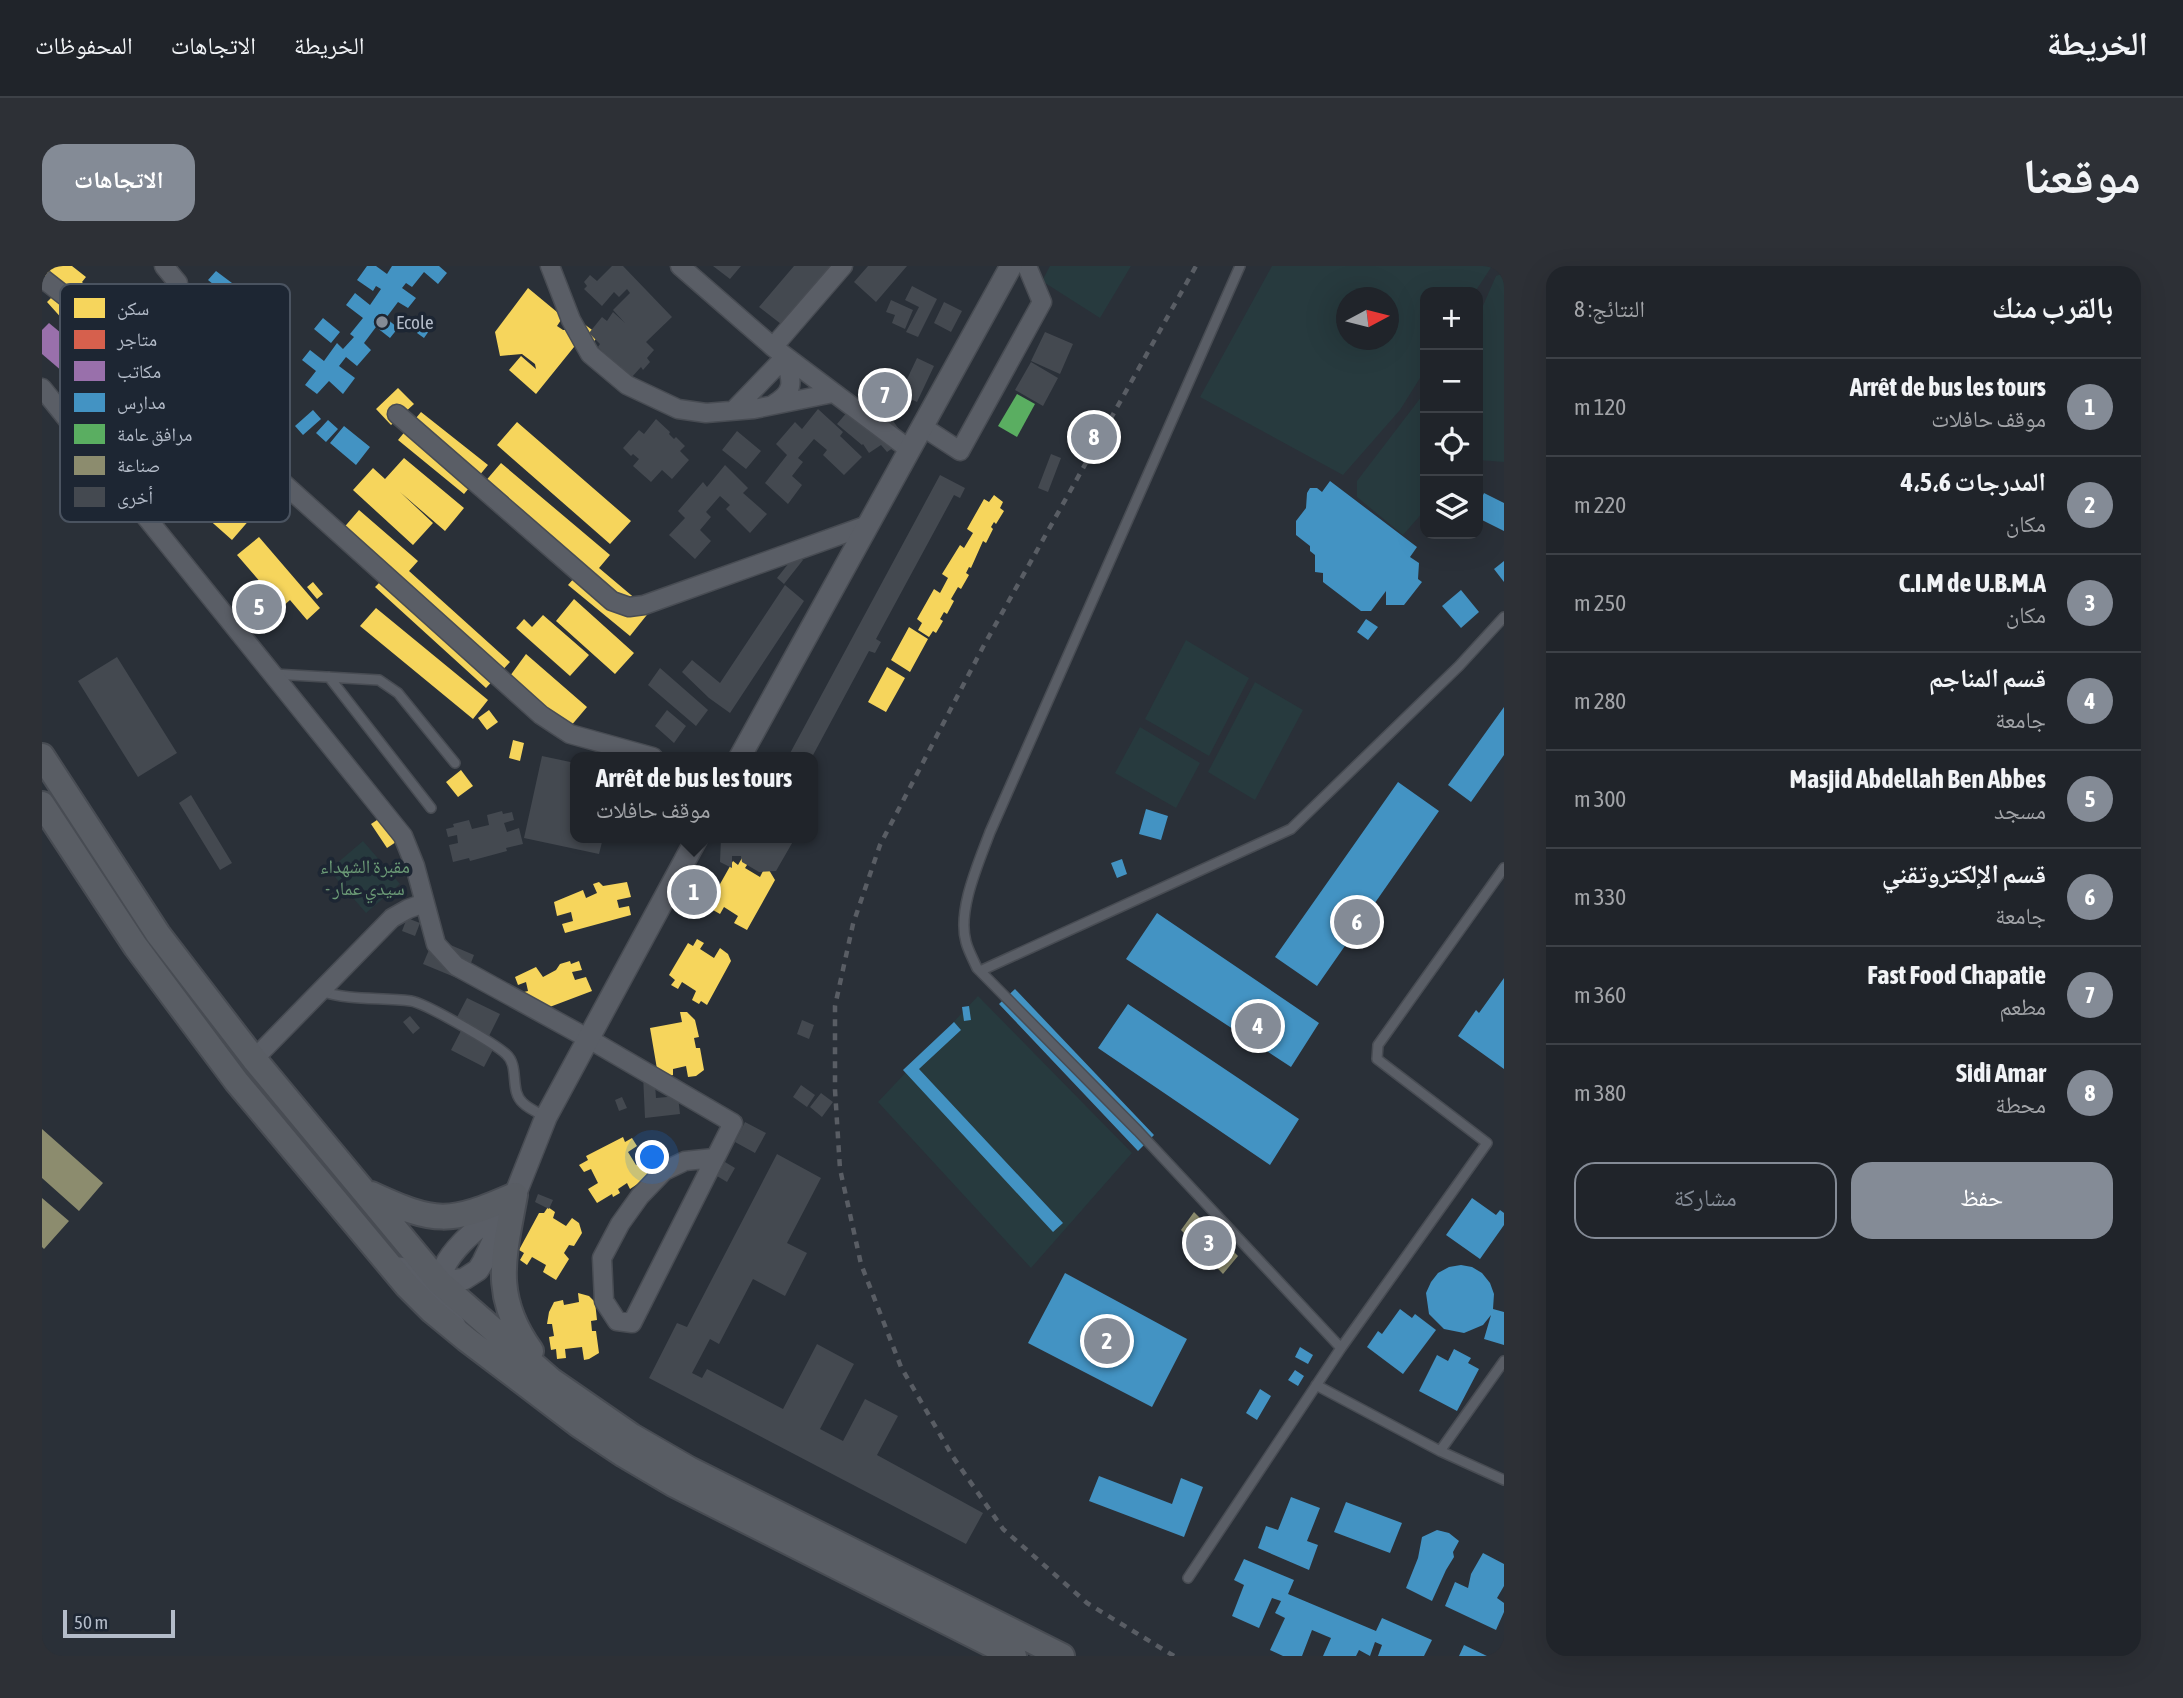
<!DOCTYPE html>
<html lang="ar">
<head>
<meta charset="utf-8">
<style>
	body { margin:0; font-family:"Asap Condensed","Noto Naskh Arabic",sans-serif; background:#2d3036; color:#f1f3f6; direction:rtl }
	.controls { position:absolute; right:21px; top:21px; display:grid; overflow:hidden; border-radius:14px; box-shadow:0 7px 28px #0002 }
	.controls button { width:63px; height:63px; display:grid; place-items:center; padding:0; border:0; border-bottom:2px solid #3d4147; background:#20242a; color:#f1f3f6; font:35px sans-serif }
	.compass { position:absolute; left:1294px; top:21px; width:63px; height:63px; border-radius:50%; background:#20242a; box-shadow:0 7px 28px #0002; rotate:83deg }
	.scale { position:absolute; left:21px; bottom:18px; width:112px; box-sizing:border-box; padding-left:7px; border:4px solid #b4bcc9; border-top:0; font-size:19px; line-height:24px; white-space:nowrap; color:#b4bcc9; -webkit-text-stroke:5px #1d2633; paint-order:stroke }
	.you { position:absolute; left:611px; top:892px; width:24px; height:24px; margin:-18px; border:5px solid #fff; border-radius:50%; background:#1a73e8; box-shadow:0 0 0 10px #1a73e833 }
	.badge { display:grid; place-items:center; width:46px; height:46px; border-radius:50%; background:#848b96; color:#fff; font-size:23px; font-weight:700 }
	.pin { position:absolute; translate:-50% -50%; border:4px solid #fff; box-shadow:0 2px 7px #0006 }
	.popup { position:absolute; left:528px; top:486px; width:248px; height:91px; box-sizing:border-box; display:grid; place-content:center; border-radius:14px; background:#20242a; filter:drop-shadow(0 2px 5px #0005); font-size:23px; white-space:nowrap; color:#a2a4a8 }
	.popup b { font-size:26px; color:#f1f3f6 }
	.popup::after { content:''; position:absolute; left:50%; top:100%; margin-left:-14px; border:14px solid transparent; border-top-color:#20242a }
	.list { margin:0; padding:0; list-style:none }
	h2 { display:flex; justify-content:space-between; align-items:center; height:91px; margin:0; padding:0 28px; font-size:30px }
	h2 small { font-size:23px; font-weight:400; color:#a2a4a8 }
	.list li { display:grid; grid-template-columns:46px 1fr auto; gap:21px; align-items:center; box-sizing:border-box; height:98px; padding:0 28px; border-top:2px solid #3d4147 }
	.list b { display:block; font-size:26px; white-space:nowrap }
	.list p { margin:0; font-size:23px; white-space:nowrap; color:#a2a4a8 }
	.list em { font-size:23px; font-style:normal; color:#a2a4a8 }
	.actions { display:flex; gap:14px; padding:21px 28px }
	.actions a { flex:1; padding:16px 0; border:2px solid #848b96; border-radius:21px; text-align:center; font-size:24px; color:#848b96 }
	.actions .main { background:#848b96; color:#fff }
	.icon { flex:none; width:38px; height:38px; fill:none; stroke:currentColor; stroke-width:2; stroke-linecap:round; stroke-linejoin:round }
	.map { position:relative; flex:none; width:1462px; height:1390px; overflow:hidden; direction:ltr; border-radius:21px }
	header { display:flex; align-items:center; gap:42px; box-sizing:border-box; height:98px; padding:0 35px; background:#20242a; border-bottom:2px solid #3d4147 }
	header strong { font-size:33px }
	nav { display:flex; gap:38px; margin-inline-start:auto; font-size:24px }
	.intro { display:flex; align-items:center; justify-content:space-between; box-sizing:border-box; height:168px; padding:0 42px }
	h1 { margin:0; font-size:49px }
	.button { padding:18px 32px; border-radius:21px; background:#848b96; color:#fff; font-size:24px; font-weight:700 }
	main { display:flex; gap:42px; padding:0 42px }
	aside { flex:1; background:#20242a; border-radius:21px; box-shadow:0 7px 28px #0002 }
	.map>svg:first-child { display:block }
	.green { fill:#273a3e; fill-rule:evenodd }
	.homes { fill:#f6d55c }
	.shops { fill:#d6604d }
	.offices { fill:#9970ab }
	.schools { fill:#4393c3 }
	.public { fill:#5aae61 }
	.industry { fill:#8c8c6e }
	.building { fill:#444950 }
	.lines { fill:none; stroke-linecap:round; stroke-linejoin:round }
	.service-casing { stroke:#484c53; stroke-width:12 }
	.minor-casing { stroke:#484c53; stroke-width:21 }
	.tertiary-casing { stroke:#484c53; stroke-width:24 }
	.secondary-casing { stroke:#484c53; stroke-width:28 }
	.service { stroke:#5a5e66; stroke-width:9 }
	.minor { stroke:#5a5e66; stroke-width:18 }
	.tertiary { stroke:#5a5e66; stroke-width:21 }
	.secondary { stroke:#595d64; stroke-width:24 }
	.rail { stroke:#595d64; stroke-width:4.5; stroke-dasharray:7 7; stroke-linecap:butt }
	.poi-dot { fill:#848b96; stroke:#1d2633; stroke-width:2.5 }
	.labels { text-anchor:middle; dominant-baseline:central; stroke-width:7; stroke-linejoin:round; paint-order:stroke }
	.poi-label { font-size:19px; fill:#b4bcc9; stroke:#1d2633; text-anchor:start }
	.park-label { font-size:19px; fill:#6b9a76; stroke:#1d2633 }
	.key { fill:#1d2633; stroke:#4a5360; stroke-width:2 }
	.key-label { font-size:19px; fill:#b4bcc9 }
</style>
</head>
<body>
<header>
<strong>الخريطة</strong>
<nav><a>الخريطة</a><a>الاتجاهات</a><a>المحفوظات</a></nav>
</header>
<div class="intro"><h1>موقعنا</h1><a class="button">الاتجاهات</a></div>
<main>
<aside>
<h2>بالقرب منك<small>النتائج: 8</small></h2>
<ul class="list">
<li><span class="badge">1</span><div><b>Arrêt de bus les tours</b><p>موقف حافلات</p></div><em>120 m</em></li>
<li><span class="badge">2</span><div><b>المدرجات 4،5،6</b><p>مكان</p></div><em>220 m</em></li>
<li><span class="badge">3</span><div><b>C.I.M de U.B.M.A</b><p>مكان</p></div><em>250 m</em></li>
<li><span class="badge">4</span><div><b>قسم المناجم</b><p>جامعة</p></div><em>280 m</em></li>
<li><span class="badge">5</span><div><b>Masjid Abdellah Ben Abbes</b><p>مسجد</p></div><em>300 m</em></li>
<li><span class="badge">6</span><div><b>قسم الإلكتروتقني</b><p>جامعة</p></div><em>330 m</em></li>
<li><span class="badge">7</span><div><b>Fast Food Chapatie</b><p>مطعم</p></div><em>360 m</em></li>
<li><span class="badge">8</span><div><b>Sidi Amar</b><p>محطة</p></div><em>380 m</em></li>
</ul>
<div class="actions"><a class="main">حفظ</a><a>مشاركة</a></div>
</aside>
<div class="map">
<svg width="1462" height="1390" viewBox="0 0 1462 1390">
	<rect width="100%" height="100%" fill="#2a3038"/>
	<!-- green -->
	<path class="green" d="M1008 0H1089L1058 52 1000 15Z
		M1230 0H1450L1433 26H1383V104L1358 144 1301 209 1158 131ZM1304 32H1346V74H1304Z
		M1462 7V196L1436 194V51L1454 10Z
		M1383 126V244L1361 269 1315 231V215Z
		M1144 374 1207 412 1167 490 1103 453Z
		M1213 416 1261 444 1213 534 1166 506Z
		M1098 461 1158 497 1134 542 1073 507Z
		M321 575 358 618 324 647 287 604Z
		M936 730 1090 887 989 1002 836 836Z"/>
	<!-- homes -->
	<path class="homes" d="M0 0H30L44 11 40 16 132 116 101 146 57 98 59 96 5 36 19 22 0 7Z
		M486 22 521 51 515 60 521 64H527L534 69 542 58 557 69 549 79 532 81 494 128 467 104 479 90 494 103 493 98 480 88 458 90 453 66Z
		M154 102 215 154 200 172 138 121Z
		M356 122 372 138 349 159 334 143Z
		M379 146 446 199 422 228 356 174Z
		M475 156 589 255 568 278 455 179Z
		M182 175 241 215 190 274 137 227Z
		M362 192 422 242 403 265 358 226 391 257 371 279 311 224 331 202 343 213Z
		M459 197 568 289 557 302 608 345 588 370 526 319 541 302 441 218Z
		M952 229 961 236 958 242 962 245 954 258 952 256 949 261 951 263 944 277 941 275 929 302 927 301 924 307 927 309 919 323 916 321 909 333 912 335 905 348 902 346 898 353 901 355 894 367 891 365 887 371 876 364 880 357 875 353 892 323 898 327 906 312 900 308 918 279 922 282 931 267 925 263 942 233 947 236Z
		M317 244 376 295 367 305 468 396 444 422 333 321 348 306 299 265Z
		M217 271 278 342 265 354 248 334 240 341 195 289Z
		M271 316 281 328 275 333 265 321Z
		M532 333 592 387 573 408 514 355Z
		M334 342 446 434 431 453 318 360Z
		M501 349 547 389 528 410 474 362 482 353 490 361Z
		M867 361 886 373 868 406 849 394Z
		M484 388 545 441 528 461 468 410Z
		M845 401 863 412 844 446 826 436Z
		M447 444 456 456 445 464 436 452Z
		M471 474 482 477 478 495 467 492Z
		M419 504 431 520 416 531 404 516Z
		M341 550 357 574 345 582 329 558Z
		M700 592 707 596 703 602 718 611 724 599 733 614 705 664 692 657 696 650 682 641 678 648 671 644 675 637 669 634 691 595 696 599Z
		M557 616 561 620 585 616 589 631 575 634 577 642 587 640 589 649 523 667 520 658 531 655 529 646 515 650 512 636 541 624 544 632 555 627 551 618Z
		M655 673 662 677 658 683 672 692 678 682 686 688 689 695 665 739 659 735 657 738 650 734 654 725 640 716 636 723 629 719 633 714 627 709 646 677 651 680Z
		M528 695 529 698 537 695 540 704 530 706 533 714 544 711 550 725 505 742 478 727 486 725 484 716 476 719 473 711 494 701 501 711 514 704 518 698Z
		M638 746H645L653 754 657 771 652 772 654 782H658L662 804 654 810 646 811 644 800 631 803V809L624 811 615 803 608 762 640 756Z
		M581 871 583 876 590 872 595 880 586 886 594 899 604 894 612 907 588 923 585 917 576 923 578 927 571 931 570 928 555 937 546 923 556 917 549 903 542 906 537 899 546 894 544 890Z
		M506 941 513 946 511 952 524 960 530 952 537 957 540 967 532 980 527 979 522 987 527 993 514 1014 501 1006 504 999 490 991 485 999 478 994 482 987 477 984 497 947H502Z
		M536 1027 547 1030 553 1036 555 1054 549 1055 550 1065H554L557 1087 547 1093 542 1094 540 1081 523 1083 524 1092 515 1093 514 1083 509 1084 507 1071 512 1070 510 1058H505L507 1046 512 1036 521 1034 522 1039 537 1036Z"/>
	<!-- shops -->
	<path class="shops" d="M837 107 865 126 848 151 821 132Z"/>
	<!-- offices -->
	<path class="offices" d="M7 57 117 149 98 172 0 88V64Z"/>
	<!-- schools -->
	<path class="schools" d="M325 0H334L345 8 350 0H397L405 7 396 18 382 6 370 21 364 17 360 22 374 32 366 42 356 36 344 52 356 62 348 72 334 61 322 77 329 84 315 100 304 91 297 100 313 112 301 128 287 115 275 128 263 119 274 105 260 94 268 84 282 95 295 77 301 83 312 71 308 68 321 52 304 39 313 27 328 39 339 23 334 20 331 25 315 14Z
		M174 5 190 17 182 27 166 14Z
		M230 20 241 29 229 42 244 55 231 71 216 59 203 73 192 63 204 49 189 37 200 23 216 36Z
		M281 52 298 66 289 77 272 63Z
		M162 54 229 118 208 140 151 86 163 74 153 65Z
		M382 57 389 62 382 72 375 67Z
		M271 144 279 153 261 169 253 160Z
		M286 154 296 163 284 176 274 167Z
		M302 160 328 181 314 199 288 177Z
		M1288 215 1375 281 1368 291 1377 297 1376 313 1380 316 1362 339H1344V325L1329 345H1319L1281 316V307L1273 306V289L1268 285V280L1254 269V255L1264 242 1265 227 1268 222H1275L1280 226Z
		M1442 227 1462 237V265L1436 252V240Z
		M1462 295V316L1452 303Z
		M1419 324 1437 346 1419 362 1400 340Z
		M1324 353 1336 361 1326 374 1315 366Z
		M1462 441V489L1429 536 1406 519Z
		M1356 516 1397 545 1275 720 1233 691Z
		M1104 543 1126 550 1119 574 1097 568Z
		M1080 593 1085 608 1075 612 1069 597Z
		M1115 647 1277 757 1249 801 1084 693Z
		M1462 712V803L1416 770 1434 744 1437 747Z
		M973 723 1112 869 1096 885 957 738Z
		M1086 738 1257 853 1228 899 1056 782Z
		M927 740 929 754 922 755 920 741Z
		M912 756 919 764 877 803 1021 957 1011 966 861 804Z
		M1430 932 1454 949 1458 944 1462 947V959L1438 993 1404 969Z
		M1419 999 1430 1001 1440 1007 1448 1017 1452 1028 1451 1043 1462 1046V1079L1442 1073 1449 1049 1441 1059 1422 1067 1402 1063 1387 1048 1384 1027 1389 1016 1396 1007 1407 1001Z
		M1023 1007 1145 1073 1110 1141 986 1077Z
		M1358 1043 1370 1052 1373 1048 1394 1064 1361 1108 1325 1081 1336 1065 1340 1068Z
		M1258 1081 1271 1089 1266 1098 1253 1091Z
		M1412 1083 1429 1092 1426 1097 1437 1103 1415 1145 1377 1125 1395 1089 1406 1095Z
		M1253 1104 1262 1110 1256 1120 1246 1114Z
		M1218 1123 1229 1130 1215 1154 1204 1147Z
		M1057 1210 1130 1238 1139 1212 1161 1221 1142 1271 1047 1235Z
		M1249 1231 1278 1242 1265 1275 1276 1279 1267 1304 1216 1282 1224 1260 1236 1264Z
		M1304 1236 1360 1257 1348 1287 1292 1266Z
		M1395 1264 1407 1267 1417 1275 1411 1286 1412 1291 1404 1304 1390 1335 1364 1322 1376 1292 1380 1271Z
		M1441 1287 1462 1298V1320L1455 1332 1462 1337V1346L1454 1364 1403 1340 1413 1316 1426 1322 1429 1308Z
		M1202 1293 1252 1314 1246 1328 1334 1365 1340 1352 1390 1374 1382 1390H1336L1340 1379 1333 1376 1328 1390 1317 1384 1314 1390H1281L1289 1372 1270 1364 1260 1390H1241L1228 1384 1243 1352 1233 1347 1239 1335 1230 1332 1217 1362 1190 1350 1202 1319 1192 1314Z
		M1422 1379 1445 1390H1417Z"/>
	<!-- public -->
	<path class="public" d="M975 128 993 138 975 171 956 160Z"/>
	<!-- industry -->
	<path class="industry" d="M0 863 61 917 37 945 0 912Z
		M0 932 27 955 2 983 0 981Z
		M1152 946 1196 990 1181 1008 1139 964Z"/>
	<!-- building -->
	<path class="building" d="M570 0H581L630 51 604 76 612 84 605 92 608 96 601 104 599 101 589 112 556 81 558 78 547 67 560 51 565 55 571 46 583 57 571 44 588 27 585 23 577 31 572 26 560 40 542 23 545 20 542 16 548 9 555 15Z
		M671 0H699L688 13Z
		M752 0H789L739 58 717 41Z
		M826 0H865L834 36 812 16Z
		M870 20 895 33 876 71 864 66 877 41 863 34Z
		M849 34 871 44 863 63 850 57 853 49 844 46Z
		M902 36 920 45 909 66 892 57Z
		M1003 66 1031 78 1018 108 989 95Z
		M875 92 892 100 875 136 858 128Z
		M989 96 1016 112 1001 140 973 124Z
		M812 138 833 153 844 145 864 173 845 186 839 179 827 187 821 178 820 179 795 158Z
		M776 143 801 166 798 170 820 191 802 209 781 189 785 184 772 173 756 192 761 196 750 210 760 219 746 238 723 217 745 189 734 178 753 156 760 163Z
		M614 153 628 166 627 168 632 173 634 171 643 180 638 185 647 194 630 213 620 204 609 216 591 200 597 193 591 188 589 190 581 182 597 164 602 168Z
		M695 165 719 185 704 203 680 184Z
		M1009 188 1019 192 1006 226 996 222Z
		M683 199 706 222 701 227 725 248 708 267 684 243 688 239 678 230 664 246 669 251 658 264 669 275 653 293 627 269 643 252 636 245 661 216 665 221Z
		M898 209 923 222 918 232 912 229 834 373 839 376 833 387 827 385 770 491H746Z
		M754 288 761 294 742 318 735 312Z
		M743 319 762 335 688 447 667 432 640 406 650 394 678 417Z
		M75 391 135 487 96 511 36 415Z
		M618 402 666 444 654 460 606 419Z
		M625 444 644 460 632 477 613 460Z
		M500 490 533 497V572H561L557 588 482 572Z
		M149 529 190 597 178 604 137 537Z
		M460 545 461 548 470 546 472 554 462 557 465 566 477 562 481 578 464 582 465 585 428 595 427 592 411 596 407 579 416 577 415 569 406 571 404 563 412 561 411 558 427 554 430 563 447 559 445 549Z
		M679 572H753L734 605 717 606 700 596 699 590H690V602L678 596Z
		M365 652 378 657 373 670 360 665Z
		M392 672 432 689 422 715 381 698Z
		M425 732 458 748 446 772 455 776 442 801 409 784 422 759 413 755Z
		M368 750 378 762 371 768 361 756Z
		M760 754 772 759 767 773 755 768Z
		M623 807 624 816 613 818 614 832 636 830 638 848 603 852 601 809Z
		M759 819 773 829 765 841 751 831Z
		M779 827 791 836 780 851 768 841Z
		M580 831 585 842 577 845 573 834Z
		M703 856 724 867 713 887 693 876Z
		M735 888 779 912 745 977 765 987 743 1030 711 1013 677 1078 668 1073 650 1107 660 1112 665 1103 741 1143 775 1078 812 1098 778 1163 801 1175 823 1133 856 1150 835 1189 941 1247 924 1278 607 1112 635 1057 645 1061Z
		M683 896 693 902 685 916 675 910Z
		M496 928 511 934 507 943 493 936Z"/>
	<g class="lines">
		<defs>
			<path id="service" d="M1198 0 948 566C937 596 915 644 924 676 926 684 931 693 935 702L1096 865 1299 1082
				M232 408 337 414 356 427 413 497
				M287 411 389 542
				M938 705 1249 563 1417 400 1462 351
				M278 725C309 735 338 731 369 735 383 737 452 777 464 788 478 800 467 825 481 837 487 843 497 847 504 851
				M1274 1119 1398 1185 1462 1214
				M1398 1185 1462 1095
				M1146 1312 1299 1082 1445 877 1335 793 1336 779 1462 602"/>
			<path id="minor" d="M508 0 529 54 548 88 585 119 636 143 664 147 712 143 791 127
				M638 0 731 81 868 184
				M0 12 102 92 499 449 528 468 611 491
				M731 81 801 0
				M102 92 134 39 136 17 122 0
				M0 122 361 570 373 600 394 678 414 700 547 773 691 857 590 1057 575 1055 562 1035 560 992 578 958 598 930 622 905 643 895 672 892
				M732 138C755 124 749 114 743 91
				M692 144 743 91
				M355 148 570 335 587 341 602 339 826 259
				M881 161 918 185 1000 36 985 0
				M212 793 350 652 366 643 382 637"/>
			<path id="tertiary" d="M698 491 969 0
				M358 1002 377 1017 385 1019 422 1013 436 1004 441 996 473 929 504 851 655 572
				M413 1060C371 1003 425 974 464 937"/>
			<path id="secondary" d="M0 490 116 668 212 793 398 1017 509 1114 590 1170 647 1203 1020 1390
				M0 538 94 681 194 815 365 1020 390 1045 424 1073 537 1159 582 1189 631 1218 972 1390
				M329 928C394 958 407 958 473 929
				M473 929C462 991 449 1029 489 1085"/>
		</defs>
		<!-- service casing -->
		<use href="#service" class="service-casing"/>
		<!-- minor casing -->
		<use href="#minor" class="minor-casing"/>
		<!-- tertiary casing -->
		<use href="#tertiary" class="tertiary-casing"/>
		<!-- secondary casing -->
		<use href="#secondary" class="secondary-casing"/>
		<!-- service -->
		<use href="#service" class="service"/>
		<!-- minor -->
		<use href="#minor" class="minor"/>
		<!-- tertiary -->
		<use href="#tertiary" class="tertiary"/>
		<!-- secondary -->
		<use href="#secondary" class="secondary"/>
		<!-- rail -->
		<path class="rail" d="M1132 1390 1045 1337 961 1263 911 1191 859 1101 819 998 798 903 793 824V740L811 658 838 579 941 381 1154 0"/>
	</g>
	<!-- markers -->
	<circle class="poi-dot" cx="340" cy="56" r="7"/>
	<g class="labels">
		<!-- poi labels -->
		<g class="poi-label">
			<text x="354" y="56">Ecole</text>
		</g>
		<!-- park labels -->
		<g class="park-label">
			<text x="323" y="600">مقبرة الشهداء<tspan x="323" dy="22">- سيدي عمار</tspan></text>
		</g>
	</g>
	<!-- legend -->
	<rect x="18" y="18" width="230" height="238" rx="10" class="key"/>
	<rect x="32" y="32" width="31" height="20" fill="#f6d55c"/>
	<rect x="32" y="64" width="31" height="19" fill="#d6604d"/>
	<rect x="32" y="95" width="31" height="20" fill="#9970ab"/>
	<rect x="32" y="127" width="31" height="19" fill="#4393c3"/>
	<rect x="32" y="158" width="31" height="20" fill="#5aae61"/>
	<rect x="32" y="190" width="31" height="19" fill="#8c8c6e"/>
	<rect x="32" y="221" width="31" height="20" fill="#444950"/>
	<g class="key-label">
		<text x="75" y="49">سكن</text>
		<text x="75" y="80">متاجر</text>
		<text x="75" y="112">مكاتب</text>
		<text x="75" y="143">مدارس</text>
		<text x="75" y="175">مرافق عامة</text>
		<text x="75" y="206">صناعة</text>
		<text x="75" y="238">أخرى</text>
	</g>
</svg>
<div class="controls">
<button>+</button>
<button>−</button>
<button><svg class="icon" aria-label="locate" viewBox="0 0 24 24"><circle cx="12" cy="12" r="6"/><path d="M12 2v4M12 18v4M2 12h4M18 12h4"/></svg></button>
<button><svg class="icon" aria-label="layers" viewBox="0 0 24 24"><path d="M12 4l9 5-9 5-9-5zM3 14l9 5 9-5"/></svg></button>
</div>
<svg class="compass" viewBox="-18 -18 36 36"><path d="M0-13l5 13h-10z" fill="#e53935"/><path d="M0 13l5-13h-10z" fill="#a2a4a8"/></svg>
<div class="scale">50 m</div>
<div class="you"></div>
<div class="pin badge" style="left:652px;top:626px">1</div>
<div class="popup"><b>Arrêt de bus les tours</b>موقف حافلات</div>
<div class="pin badge" style="left:1065px;top:1075px">2</div>
<div class="pin badge" style="left:1167px;top:977px">3</div>
<div class="pin badge" style="left:1216px;top:760px">4</div>
<div class="pin badge" style="left:217px;top:341px">5</div>
<div class="pin badge" style="left:1315px;top:656px">6</div>
<div class="pin badge" style="left:843px;top:129px">7</div>
<div class="pin badge" style="left:1052px;top:171px">8</div>
</div>
</main>
</body>
</html>
